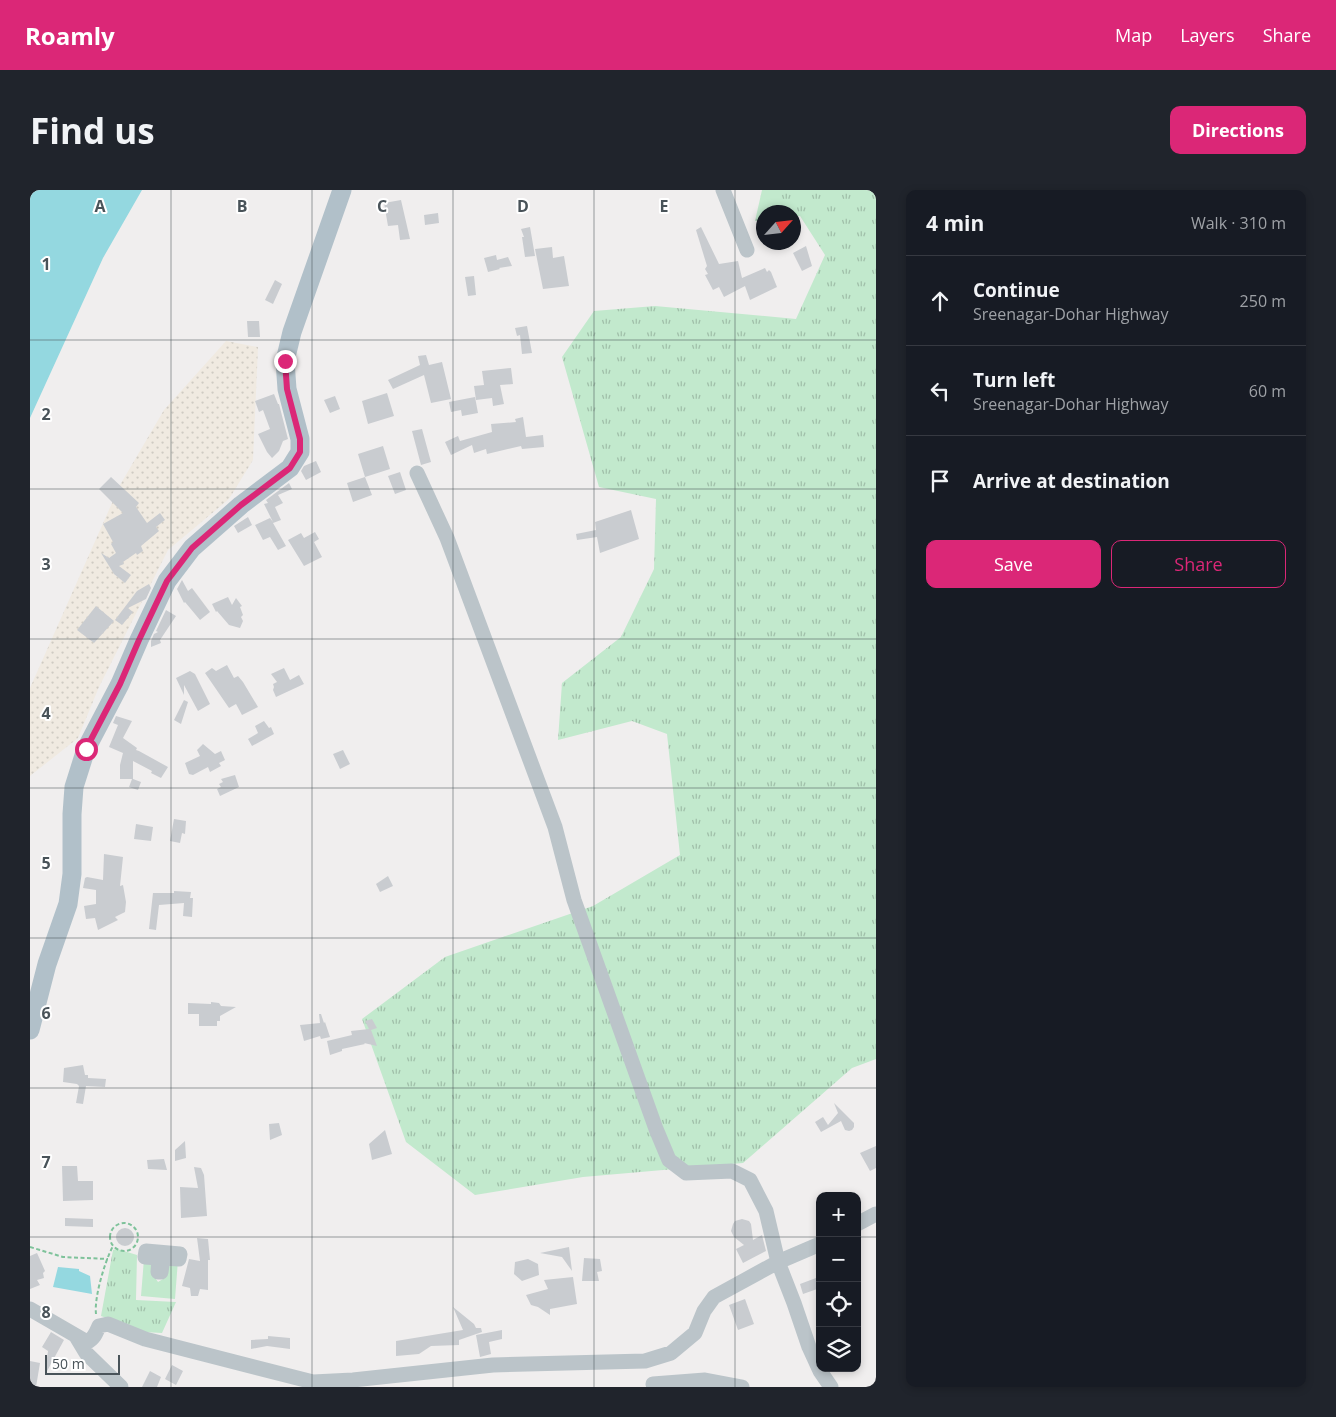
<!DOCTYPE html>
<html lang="en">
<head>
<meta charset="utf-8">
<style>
	body { margin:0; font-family:"Open Sans",sans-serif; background:#20242c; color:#f1f3f6 }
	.controls { position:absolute; right:15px; bottom:15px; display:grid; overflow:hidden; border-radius:10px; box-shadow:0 2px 8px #0003 }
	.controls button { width:45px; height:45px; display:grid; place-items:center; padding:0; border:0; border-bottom:1px solid #363941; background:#171b24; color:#f1f3f6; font:25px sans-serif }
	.compass { position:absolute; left:726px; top:15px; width:45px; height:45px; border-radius:50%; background:#171b24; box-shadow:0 2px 8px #0003; rotate:63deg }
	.scale { position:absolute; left:15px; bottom:12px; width:75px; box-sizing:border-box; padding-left:5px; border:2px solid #495359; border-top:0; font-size:14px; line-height:18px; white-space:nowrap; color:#495359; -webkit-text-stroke:4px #fff; paint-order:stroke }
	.stop { position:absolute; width:15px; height:15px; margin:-11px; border:4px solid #db2777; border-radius:50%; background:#fff }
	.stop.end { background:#db2777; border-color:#fff; box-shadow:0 1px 5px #0008 }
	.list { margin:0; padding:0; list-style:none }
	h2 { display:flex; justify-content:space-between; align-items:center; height:65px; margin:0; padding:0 20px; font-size:21px }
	h2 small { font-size:16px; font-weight:400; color:#9ea1a6 }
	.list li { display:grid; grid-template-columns:32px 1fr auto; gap:15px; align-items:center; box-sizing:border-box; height:90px; padding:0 20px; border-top:1px solid #363941 }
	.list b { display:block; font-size:19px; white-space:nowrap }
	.list p { margin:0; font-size:16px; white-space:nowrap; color:#9ea1a6 }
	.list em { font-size:16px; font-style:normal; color:#9ea1a6 }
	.actions { display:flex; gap:10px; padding:15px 20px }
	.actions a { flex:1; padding:11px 0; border:1px solid #db2777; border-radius:10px; text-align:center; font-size:18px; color:#db2777 }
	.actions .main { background:#db2777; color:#fff }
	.icon { flex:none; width:28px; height:28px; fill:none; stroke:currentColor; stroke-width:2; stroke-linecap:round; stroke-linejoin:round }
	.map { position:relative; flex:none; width:846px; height:1197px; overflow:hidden; border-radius:10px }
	header { display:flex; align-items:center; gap:30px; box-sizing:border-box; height:70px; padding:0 25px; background:#db2777; color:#fff }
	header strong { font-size:24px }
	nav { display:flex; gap:28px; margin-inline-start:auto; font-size:18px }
	.intro { display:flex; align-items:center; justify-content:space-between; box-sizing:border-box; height:120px; padding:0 30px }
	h1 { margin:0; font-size:35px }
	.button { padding:12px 22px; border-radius:10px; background:#db2777; color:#fff; font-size:18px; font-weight:700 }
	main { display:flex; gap:30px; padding:0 30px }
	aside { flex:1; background:#171b24; border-radius:10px; box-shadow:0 2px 8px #0003 }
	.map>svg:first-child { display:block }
	.grass { fill:url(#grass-tufts) }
	.sand { fill:url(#sand-dots) }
	.garden { fill:#c2e9cd }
	.water { fill:#94d8e0 }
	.building { fill:#c9ccd0 }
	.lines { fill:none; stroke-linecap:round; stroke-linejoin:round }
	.path { stroke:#7ec29a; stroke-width:2; stroke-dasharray:4 2.5; stroke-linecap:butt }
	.minor { stroke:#bbc4c9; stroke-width:15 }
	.major { stroke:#b1c0c9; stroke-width:19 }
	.route { stroke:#db2777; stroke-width:6 }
	.grid { fill:none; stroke:#495359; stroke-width:1; stroke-opacity:0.55 }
	.grid-label { font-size:16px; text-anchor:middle; font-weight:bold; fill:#495359; stroke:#fff; stroke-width:4; stroke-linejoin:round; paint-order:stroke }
</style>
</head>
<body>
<header>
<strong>Roamly</strong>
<nav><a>Map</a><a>Layers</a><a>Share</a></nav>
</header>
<div class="intro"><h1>Find us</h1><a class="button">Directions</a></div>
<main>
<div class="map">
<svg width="846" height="1197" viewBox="0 0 846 1197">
	<defs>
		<pattern id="grass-tufts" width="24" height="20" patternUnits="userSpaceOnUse" patternTransform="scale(1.25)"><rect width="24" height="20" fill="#c2e9cd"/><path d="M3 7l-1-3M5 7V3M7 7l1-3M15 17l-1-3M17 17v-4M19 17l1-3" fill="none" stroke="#a0bfa9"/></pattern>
		<pattern id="sand-dots" width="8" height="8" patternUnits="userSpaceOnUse" patternTransform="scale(1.25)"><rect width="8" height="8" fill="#f0eae1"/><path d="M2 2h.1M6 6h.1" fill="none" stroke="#cfcbc3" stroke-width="1.8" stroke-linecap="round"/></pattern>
	</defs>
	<rect width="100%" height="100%" fill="#f0eeee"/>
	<!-- grass -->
	<path class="grass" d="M732 0H846V869L822 878 713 973 553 987 445 1005 376 952 332 829 415 767 563 716 650 665 637 544 602 531 528 550 532 493 591 447 624 379 626 309 569 297 532 167 564 121 625 116 766 129 795 65 770 26 764 27V22H734L733 30 725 31Z
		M87 1059 107 1065 106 1110 146 1112 132 1143 114 1142 71 1126 83 1060Z"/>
	<!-- sand -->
	<path class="sand" d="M196 151 228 157 223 270 199 309 138 360 69 497 48 548 0 586V498L90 295 134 220Z"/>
	<!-- garden -->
	<path class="garden" d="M114 1069 128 1070 124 1086 128 1092 133 1089 134 1070H148L145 1109 111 1106Z"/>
	<!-- water -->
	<path class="water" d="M0 0H112L73 68 0 228Z
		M28 1077 49 1079V1081L60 1086 62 1104 23 1097Z"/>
	<!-- building -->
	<path class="building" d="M371 10 380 49 370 50 368 35 358 36 354 13Z
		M408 23 409 33 395 35 394 25Z
		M500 37 505 66 495 67 492 47H494L491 39Z
		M671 37 689 74 708 71 712 88 735 78 737 82 739 80 741 82 747 97 720 110 715 96 694 107 689 97 683 100 675 85 678 84 675 79 677 76 666 40Z
		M776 56 782 76 772 81 763 63Z
		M522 57 523 68 534 66 539 96 513 99 505 59Z
		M466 65 467 70 478 67 482 76 469 78 470 79 458 82 454 68Z
		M444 86 446 105 438 106 435 87Z
		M245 90 252 94 243 114 235 110Z
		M217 131H229L230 147H218Z
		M497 136 502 163 492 164 490 145 487 146 485 138Z
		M396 165 399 175 412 172 421 209 401 213 394 185 363 199 358 190 390 175 388 166Z
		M481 178 483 194 470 195 474 214 463 216 462 208 446 210 444 196 454 195 452 181Z
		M357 203 364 226 338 234 332 211Z
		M244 204 248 214H249L258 249 253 251 249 261 242 268 237 262 228 244 240 239 233 220 229 222 225 211Z
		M305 206 310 219 300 223 294 210Z
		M445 207 448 223 432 226 431 220 421 222 419 212Z
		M493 227 496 247 513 245 514 257 492 259 491 256 457 264 456 259 444 263 442 255 421 265 415 252 428 246 430 251 462 242 461 234 486 232 485 229Z
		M392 239 401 272 391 275 382 241Z
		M353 256 360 279 335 287 328 264Z
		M286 271 291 282 276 290 271 281 274 276Z
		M370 282 376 300 365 304 358 286Z
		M81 287 109 313 106 317 117 333 130 323 135 330 126 337 129 341 111 356 113 361 107 365 106 363 93 372 94 374 89 376 101 385 95 393 84 384 71 363 79 368 86 363 81 354 83 352 73 334 93 323 69 299Z
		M335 287 342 305 323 312 317 293Z
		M259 293 262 299 248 305 253 313 245 317 251 330 243 333 256 356 248 360 240 347 233 350 225 335 240 328 243 332 234 314 238 313 236 310Z
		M601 320 609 349 570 363 567 347 547 350 546 344 566 340 565 332Z
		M218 327 222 335 208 343 204 336Z
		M285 342 289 349 284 352 292 367 274 376 258 350 271 343 274 348Z
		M152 390 158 401 162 398 180 422 170 430 155 412 154 413 147 399Z
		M119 394 121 398 116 409 98 418 103 422 92 435 85 430 107 401Z
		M198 407 202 415 206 408 212 416 210 417 213 425 211 427 213 431 210 438 199 435 187 421 186 422 182 414Z
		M66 416 84 431 64 453 47 440Z
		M136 420 146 426 130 450 131 453 121 457V451L124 444 128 442 126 441Z
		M197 475 204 488 208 486 213 492 228 517 212 525 206 514 199 518 175 483 182 478 186 481Z
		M254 478 260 490 269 485 274 494 246 507 243 500 244 497 243 494 247 492 241 484Z
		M160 481 165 484 180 514 168 521 154 495V505L146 488Z
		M154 510 158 512 151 534 144 530Z
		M86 526 102 531 93 548 107 558 106 560 109 561 138 577 131 588 121 583 122 581 103 571V589L111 592 108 600 99 597 102 589H90V575L93 563 79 557 88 535 83 533Z
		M234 531 239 538 241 537 244 544 222 556 218 549 228 543 225 536Z
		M173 554 185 564 191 561 195 570 189 573 191 576 180 582 178 577 163 585 159 584 155 573 170 566 167 560Z
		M313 560 320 574 310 579 303 564Z
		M205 585 209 597 190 606 187 599 191 597 189 594 193 592 191 589Z
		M144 629 156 631 155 644 152 643 150 653 140 651Z
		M106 634 123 637 121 651 104 649Z
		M74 664 93 667 90 696 93 695 96 712 95 722 85 727 88 730 68 740 65 728 56 729 54 716 66 714V700L53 698 55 688 57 687 73 690Z
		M358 686 363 696 350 702 346 694Z
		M144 701 161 702 160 708H163L162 727 153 726 154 713 129 715 126 740 119 739 123 703H144Z
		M181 812 189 813 191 816 206 817 190 826V831H187V836H169V824H158V813L181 814Z
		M289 824H291L294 833 295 832 300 847 291 849 290 846 274 851 270 835 290 833Z
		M342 829 347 838 341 840 347 856 334 853 335 854 312 859V861L300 865 297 851 322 845 321 841 339 839 335 831Z
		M53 875 55 885H58V888L76 889 75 897 56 896 53 914 46 913 49 896 47 894 33 892 34 878Z
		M804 913 824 933V937L822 940 819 941 815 940 811 931 791 942 785 932 793 927 798 935 808 923Z
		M249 933 252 945 240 950 239 934Z
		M355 940 362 964 342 970 339 954Z
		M155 951 156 968 145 971V960Z
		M846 956V978L840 981 830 963Z
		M134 969 137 980 118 979 117 970Z
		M32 976H47L48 991H63V1010L33 1011Z
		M164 977 171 978 174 985 177 1026 151 1028 150 997 168 998Z
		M35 1028 63 1029V1037L35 1036Z
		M712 1029 719 1031 721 1034 723 1050 732 1045 736 1061 713 1073 706 1059 714 1055 704 1047 701 1041 703 1034 705 1031Z
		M86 1047a9 9 0 1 1 18 0a9 9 0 1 1-18 0Z
		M167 1048 178 1049 180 1070H178V1100L170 1099 168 1106H161L160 1098 152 1096 159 1069 170 1071Z
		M539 1057 542 1081 532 1067 510 1063Z
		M7 1063 15 1081 13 1083 14 1088 7 1090 10 1095 0 1099V1066Z
		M554 1068 570 1069 572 1081 567 1082 569 1091H552Z
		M498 1069 508 1074 509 1085 492 1091 484 1084 485 1072Z
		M543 1087 547 1114 520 1119V1125L508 1117 501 1115 496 1105 518 1099 514 1090Z
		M786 1088 790 1098 773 1104 770 1094Z
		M715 1109 724 1134 708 1140 699 1115Z
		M423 1117 444 1134 446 1138H451L452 1142 429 1150V1155L401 1156 389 1164 366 1166V1151L433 1140Z
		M472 1140V1149L459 1152 461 1164 450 1167 446 1145Z
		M21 1142 34 1150 16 1183 15 1182 18 1161 12 1157Z
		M238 1146 260 1148V1159L237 1156 221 1159V1150L238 1149Z
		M0 1171 10 1173 6 1197H0Z
		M142 1175 153 1181 146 1195 135 1189Z
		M120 1181 131 1187 127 1197H112Z"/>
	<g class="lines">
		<!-- path -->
		<path class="path" d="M80 1047a14 14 0 1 1 28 0a14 14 0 1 1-28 0Z
			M0 1057 33 1067 78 1069
			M66 1124C64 1107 75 1071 83 1056"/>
		<!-- minor -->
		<path class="minor" d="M693 0 717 60
			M387 283 417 348 525 637 544 710 626 939 639 970 656 983 702 981 720 990 736 1021 748 1072 764 1113 779 1157 790 1181 801 1197
			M827 1034 846 1024
			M116 1061 150 1064 149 1069 133 1068 131 1082H128L129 1068 115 1067Z
			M0 1119 57 1152C64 1149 66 1143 69 1136L78 1134 115 1149 283 1192 323 1190 463 1175 615 1171 641 1163 665 1143 674 1121 684 1107 748 1072 790 1054
			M47 1148 56 1163 91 1197
			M623 1194 675 1190 712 1197"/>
		<!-- major -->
		<path class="major" d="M0 840 17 774 38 714 42 684V624L44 597 56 559 90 494 109 450 137 391 162 358 211 315 260 278 270 262V249L257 199 255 171 262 142 312 0"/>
	</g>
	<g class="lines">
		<!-- route -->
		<path class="route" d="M56 559 90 494 109 450 137 391 162 358 211 315 260 278 270 262V249L257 199 255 171"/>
	</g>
	<!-- grid -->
	<path class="grid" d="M141 0V1197M282 0V1197M423 0V1197M564 0V1197M705 0V1197M0 150H846M0 299H846M0 449H846M0 598H846M0 748H846M0 898H846M0 1047H790M827 1047H846"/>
	<g class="grid-label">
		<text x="70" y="22">A</text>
		<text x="212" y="22">B</text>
		<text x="352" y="22">C</text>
		<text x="493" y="22">D</text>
		<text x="634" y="22">E</text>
		<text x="16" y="80">1</text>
		<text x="16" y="230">2</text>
		<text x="16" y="380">3</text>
		<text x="16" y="529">4</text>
		<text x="16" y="679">5</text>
		<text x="16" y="829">6</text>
		<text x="16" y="978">7</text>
		<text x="16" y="1128">8</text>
	</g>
</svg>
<div class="controls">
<button>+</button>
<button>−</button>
<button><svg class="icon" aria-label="locate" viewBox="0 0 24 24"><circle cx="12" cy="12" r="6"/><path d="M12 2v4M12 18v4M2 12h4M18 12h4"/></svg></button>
<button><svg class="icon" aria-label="layers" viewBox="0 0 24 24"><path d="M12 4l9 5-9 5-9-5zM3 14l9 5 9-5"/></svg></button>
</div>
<svg class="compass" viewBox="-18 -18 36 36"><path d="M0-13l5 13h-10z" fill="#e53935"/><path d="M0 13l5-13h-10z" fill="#9ea1a6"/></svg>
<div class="scale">50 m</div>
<div class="stop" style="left:56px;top:559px"></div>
<div class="stop end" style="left:255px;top:171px"></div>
</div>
<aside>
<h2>4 min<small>Walk · 310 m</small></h2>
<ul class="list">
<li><svg class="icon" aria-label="ahead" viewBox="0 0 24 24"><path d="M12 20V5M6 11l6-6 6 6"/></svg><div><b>Continue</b><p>Sreenagar-Dohar Highway</p></div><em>250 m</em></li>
<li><svg class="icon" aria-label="left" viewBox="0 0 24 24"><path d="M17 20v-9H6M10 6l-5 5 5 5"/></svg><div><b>Turn left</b><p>Sreenagar-Dohar Highway</p></div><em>60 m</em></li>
<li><svg class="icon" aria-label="arrive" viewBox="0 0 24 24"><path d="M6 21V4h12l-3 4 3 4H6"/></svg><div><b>Arrive at destination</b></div></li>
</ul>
<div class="actions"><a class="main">Save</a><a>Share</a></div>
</aside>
</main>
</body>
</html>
